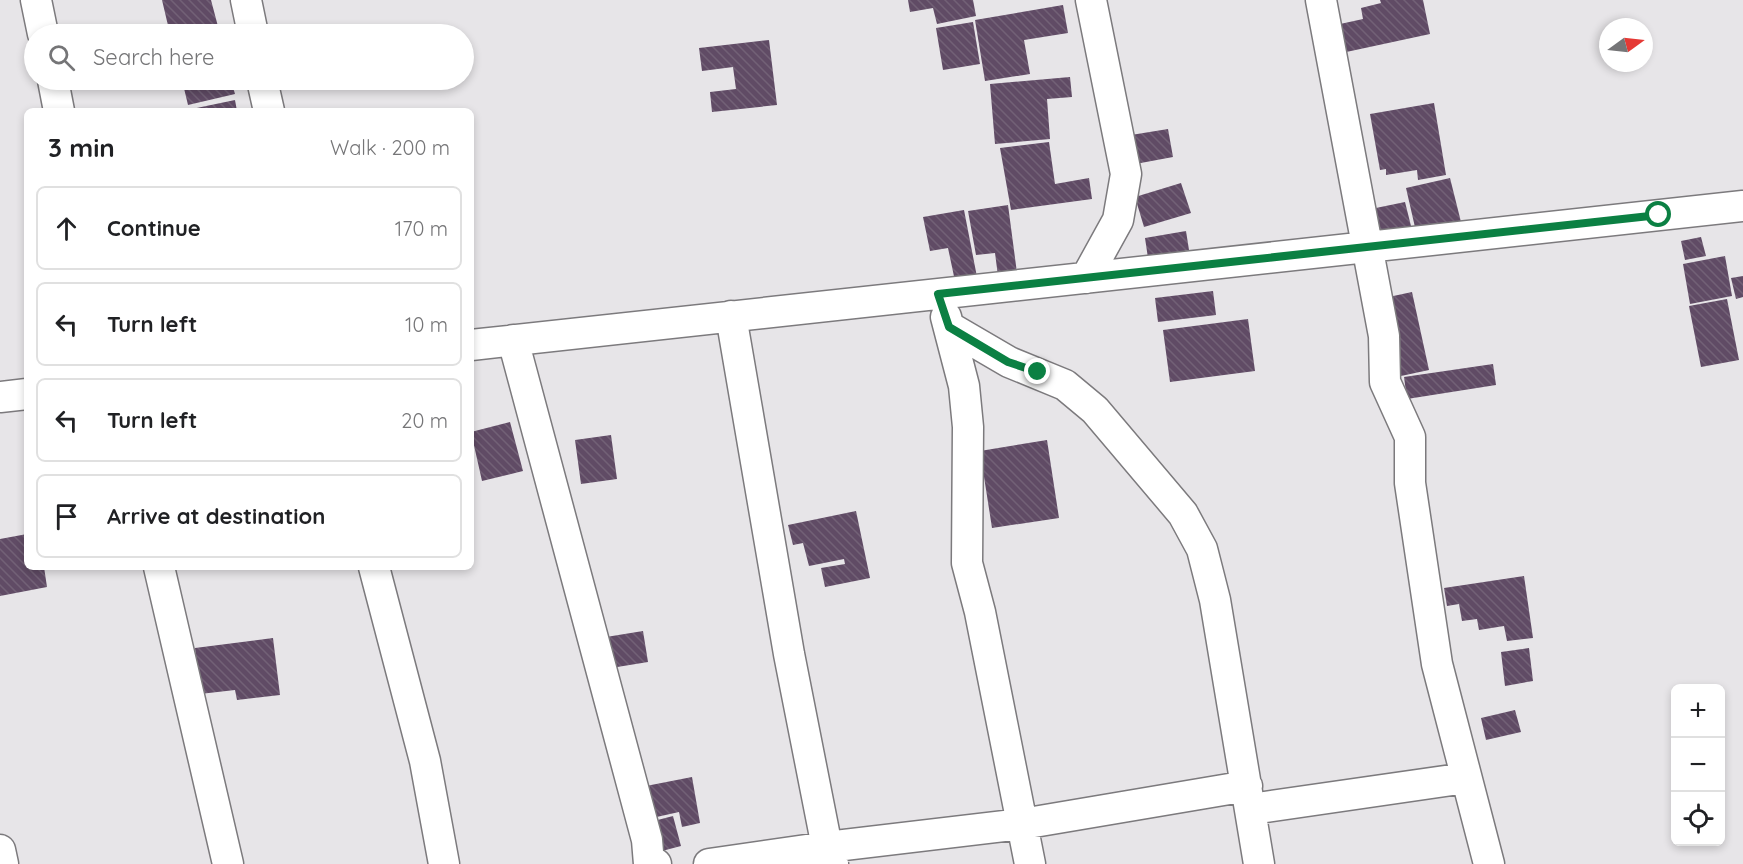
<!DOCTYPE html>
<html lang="en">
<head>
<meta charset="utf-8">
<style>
	body { margin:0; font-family:Quicksand,sans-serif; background:#f6f6f6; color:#202124 }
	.controls { position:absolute; right:18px; bottom:18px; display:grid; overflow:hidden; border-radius:9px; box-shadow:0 3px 9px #0003 }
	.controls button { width:54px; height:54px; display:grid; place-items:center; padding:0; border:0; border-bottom:2px solid #e0e0e0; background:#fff; color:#202124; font:30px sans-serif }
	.compass { position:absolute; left:1599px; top:18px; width:54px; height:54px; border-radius:50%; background:#fff; box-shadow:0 3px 9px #0003; rotate:75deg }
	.stop { position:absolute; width:18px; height:18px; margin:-14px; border:4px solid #0b8043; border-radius:50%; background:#fff }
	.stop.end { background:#0b8043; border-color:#fff; box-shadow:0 2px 6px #0008 }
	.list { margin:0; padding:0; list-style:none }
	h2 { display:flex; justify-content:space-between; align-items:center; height:78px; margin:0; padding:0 24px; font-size:26px }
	h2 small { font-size:20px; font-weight:400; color:#757577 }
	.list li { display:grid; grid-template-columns:39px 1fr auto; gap:18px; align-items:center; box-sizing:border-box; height:84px; margin:0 12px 12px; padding:0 12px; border:2px solid #e0e0e0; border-radius:9px }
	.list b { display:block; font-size:22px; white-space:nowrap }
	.list em { font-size:20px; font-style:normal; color:#757577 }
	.icon { flex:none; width:33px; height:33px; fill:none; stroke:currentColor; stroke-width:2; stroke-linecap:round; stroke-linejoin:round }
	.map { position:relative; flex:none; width:1743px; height:864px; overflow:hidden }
	.search { position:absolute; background:#fff; box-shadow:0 3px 9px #0003; left:24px; top:24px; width:450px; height:66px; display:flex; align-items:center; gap:15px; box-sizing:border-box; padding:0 21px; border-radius:33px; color:#757577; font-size:22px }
	.panel { position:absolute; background:#fff; box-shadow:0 3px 9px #0003; left:24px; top:108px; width:450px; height:462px; border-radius:9px }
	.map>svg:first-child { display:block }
	.building { fill:url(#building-back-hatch) }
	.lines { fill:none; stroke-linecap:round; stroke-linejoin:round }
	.street-casing { stroke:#7c7a7d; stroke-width:33 }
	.street { stroke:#fff; stroke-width:30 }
	.route { stroke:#0b8043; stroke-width:8 }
</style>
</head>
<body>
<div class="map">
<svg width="1743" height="864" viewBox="0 0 1743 864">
	<defs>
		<pattern id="building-back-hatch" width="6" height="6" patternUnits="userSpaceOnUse" patternTransform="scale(1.5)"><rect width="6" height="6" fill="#604b65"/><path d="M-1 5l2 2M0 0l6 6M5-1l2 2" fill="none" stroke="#726176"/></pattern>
	</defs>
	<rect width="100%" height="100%" fill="#e7e5e8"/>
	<!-- building -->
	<path class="building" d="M162 0H211L220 34H170Z
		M908 0H973L976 16 937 24 933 8 910 12Z
		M1380 0H1423L1430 34 1337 54 1331 26 1363 19 1361 8 1381 3Z
		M1063 5 1068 33 1024 40 1030 74 985 81 975 20Z
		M973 22 980 64 943 70 936 28Z
		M769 40 777 105 712 112 710 92 736 89 733 67 702 71 699 48Z
		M1070 77 1072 97 1047 99 1050 139 995 144 990 84Z
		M182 80H231L235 94 188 105Z
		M235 100 237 111H187V110Z
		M1434 103 1446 175 1418 180 1417 170 1386 175V169L1380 170 1370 114Z
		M1168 129 1173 157 1130 165 1125 136Z
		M1049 142 1055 184 1089 178 1092 199 1011 210 1000 148Z
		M1450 178 1462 226 1417 236 1406 188Z
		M1181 183 1191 213 1144 227 1135 197Z
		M1405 202 1412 230 1377 237 1371 209Z
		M1008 205 1017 273 998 276 995 253 976 255 968 211Z
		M964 210 977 277 955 281 948 248 930 251 923 217Z
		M1186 231 1189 250 1148 258 1145 238Z
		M1701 237 1706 256 1685 260 1681 241Z
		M1725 256 1732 296 1690 304 1683 264Z
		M1743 276V297L1736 299 1731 278Z
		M1213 291 1216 315 1158 322 1155 298Z
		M1412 292 1429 370 1401 376 1384 298Z
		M1727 299 1739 360 1701 367 1689 306Z
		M1248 319 1255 371 1170 382 1163 330Z
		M1493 364 1496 385 1407 399 1404 377Z
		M510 422 523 471 482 481 471 432Z
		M611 435 617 479 581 484 575 440Z
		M1047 440 1059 518 992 528 980 451Z
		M856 511 870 578 825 587 821 568 845 564 844 559 809 566 803 543 793 545 788 525Z
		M27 534V567H44L47 587 0 596V539Z
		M1524 576 1533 638 1507 641 1504 626 1479 630 1477 619 1462 621 1459 604 1447 606 1444 588Z
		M643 631 648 662 605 669 600 638Z
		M273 638 280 695 237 700 235 690 200 694 195 648Z
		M1529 648 1533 681 1505 686 1501 652Z
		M1515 710 1521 732 1486 740 1481 718Z
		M692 777 700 823 682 827 679 812 652 818 646 786Z
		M673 816 681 846 658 852 650 822Z"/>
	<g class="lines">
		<defs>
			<path id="street" d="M36 0 43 34
				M246 0 253 34
				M1321 0 1384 336 1385 382 1410 437V483L1437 664 1489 864
				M53 80 59 111
				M262 80 269 111
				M1086 278 1118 220 1126 174 1091 0
				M731 316 789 654 827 847 833 864
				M946 317 964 386 968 427 967 563 980 612 1030 864
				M949 327 1009 362 1065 385 1095 410 1183 514 1202 549 1215 600 1259 864
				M513 340 647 840 649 864H656
				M471 345 1743 206
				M0 397 27 394
				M159 567 228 864
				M374 567 425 761 444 864
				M1251 809 1466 778
				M0 850 3 864
				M709 864 827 847 1022 824 1247 786"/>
		</defs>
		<!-- street casing -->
		<use href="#street" class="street-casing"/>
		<!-- street -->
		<use href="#street" class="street"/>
	</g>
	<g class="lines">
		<!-- route -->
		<path class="route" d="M1038 372 1008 362 949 327 938 294 1659 215"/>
	</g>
</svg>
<div class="controls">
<button>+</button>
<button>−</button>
<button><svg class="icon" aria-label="locate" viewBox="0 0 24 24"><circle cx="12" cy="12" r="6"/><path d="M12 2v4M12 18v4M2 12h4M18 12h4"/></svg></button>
</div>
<svg class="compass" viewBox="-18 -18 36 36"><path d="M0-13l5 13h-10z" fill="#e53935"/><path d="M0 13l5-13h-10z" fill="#757577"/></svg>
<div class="stop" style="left:1659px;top:215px"></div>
<div class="stop end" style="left:1038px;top:372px"></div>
<div class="search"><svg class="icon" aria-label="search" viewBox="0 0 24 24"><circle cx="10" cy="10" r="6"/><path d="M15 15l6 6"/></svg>Search here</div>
<section class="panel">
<h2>3 min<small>Walk · 200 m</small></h2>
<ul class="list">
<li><svg class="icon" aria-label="ahead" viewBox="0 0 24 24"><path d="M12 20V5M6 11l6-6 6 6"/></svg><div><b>Continue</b></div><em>170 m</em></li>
<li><svg class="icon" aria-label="left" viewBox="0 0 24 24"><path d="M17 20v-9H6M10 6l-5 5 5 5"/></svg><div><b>Turn left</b></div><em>10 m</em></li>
<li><svg class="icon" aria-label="left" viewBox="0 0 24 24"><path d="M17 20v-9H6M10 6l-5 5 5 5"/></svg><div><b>Turn left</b></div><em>20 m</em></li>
<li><svg class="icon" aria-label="arrive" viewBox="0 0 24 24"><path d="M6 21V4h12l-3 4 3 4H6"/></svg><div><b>Arrive at destination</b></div></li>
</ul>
</section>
</div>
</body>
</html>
